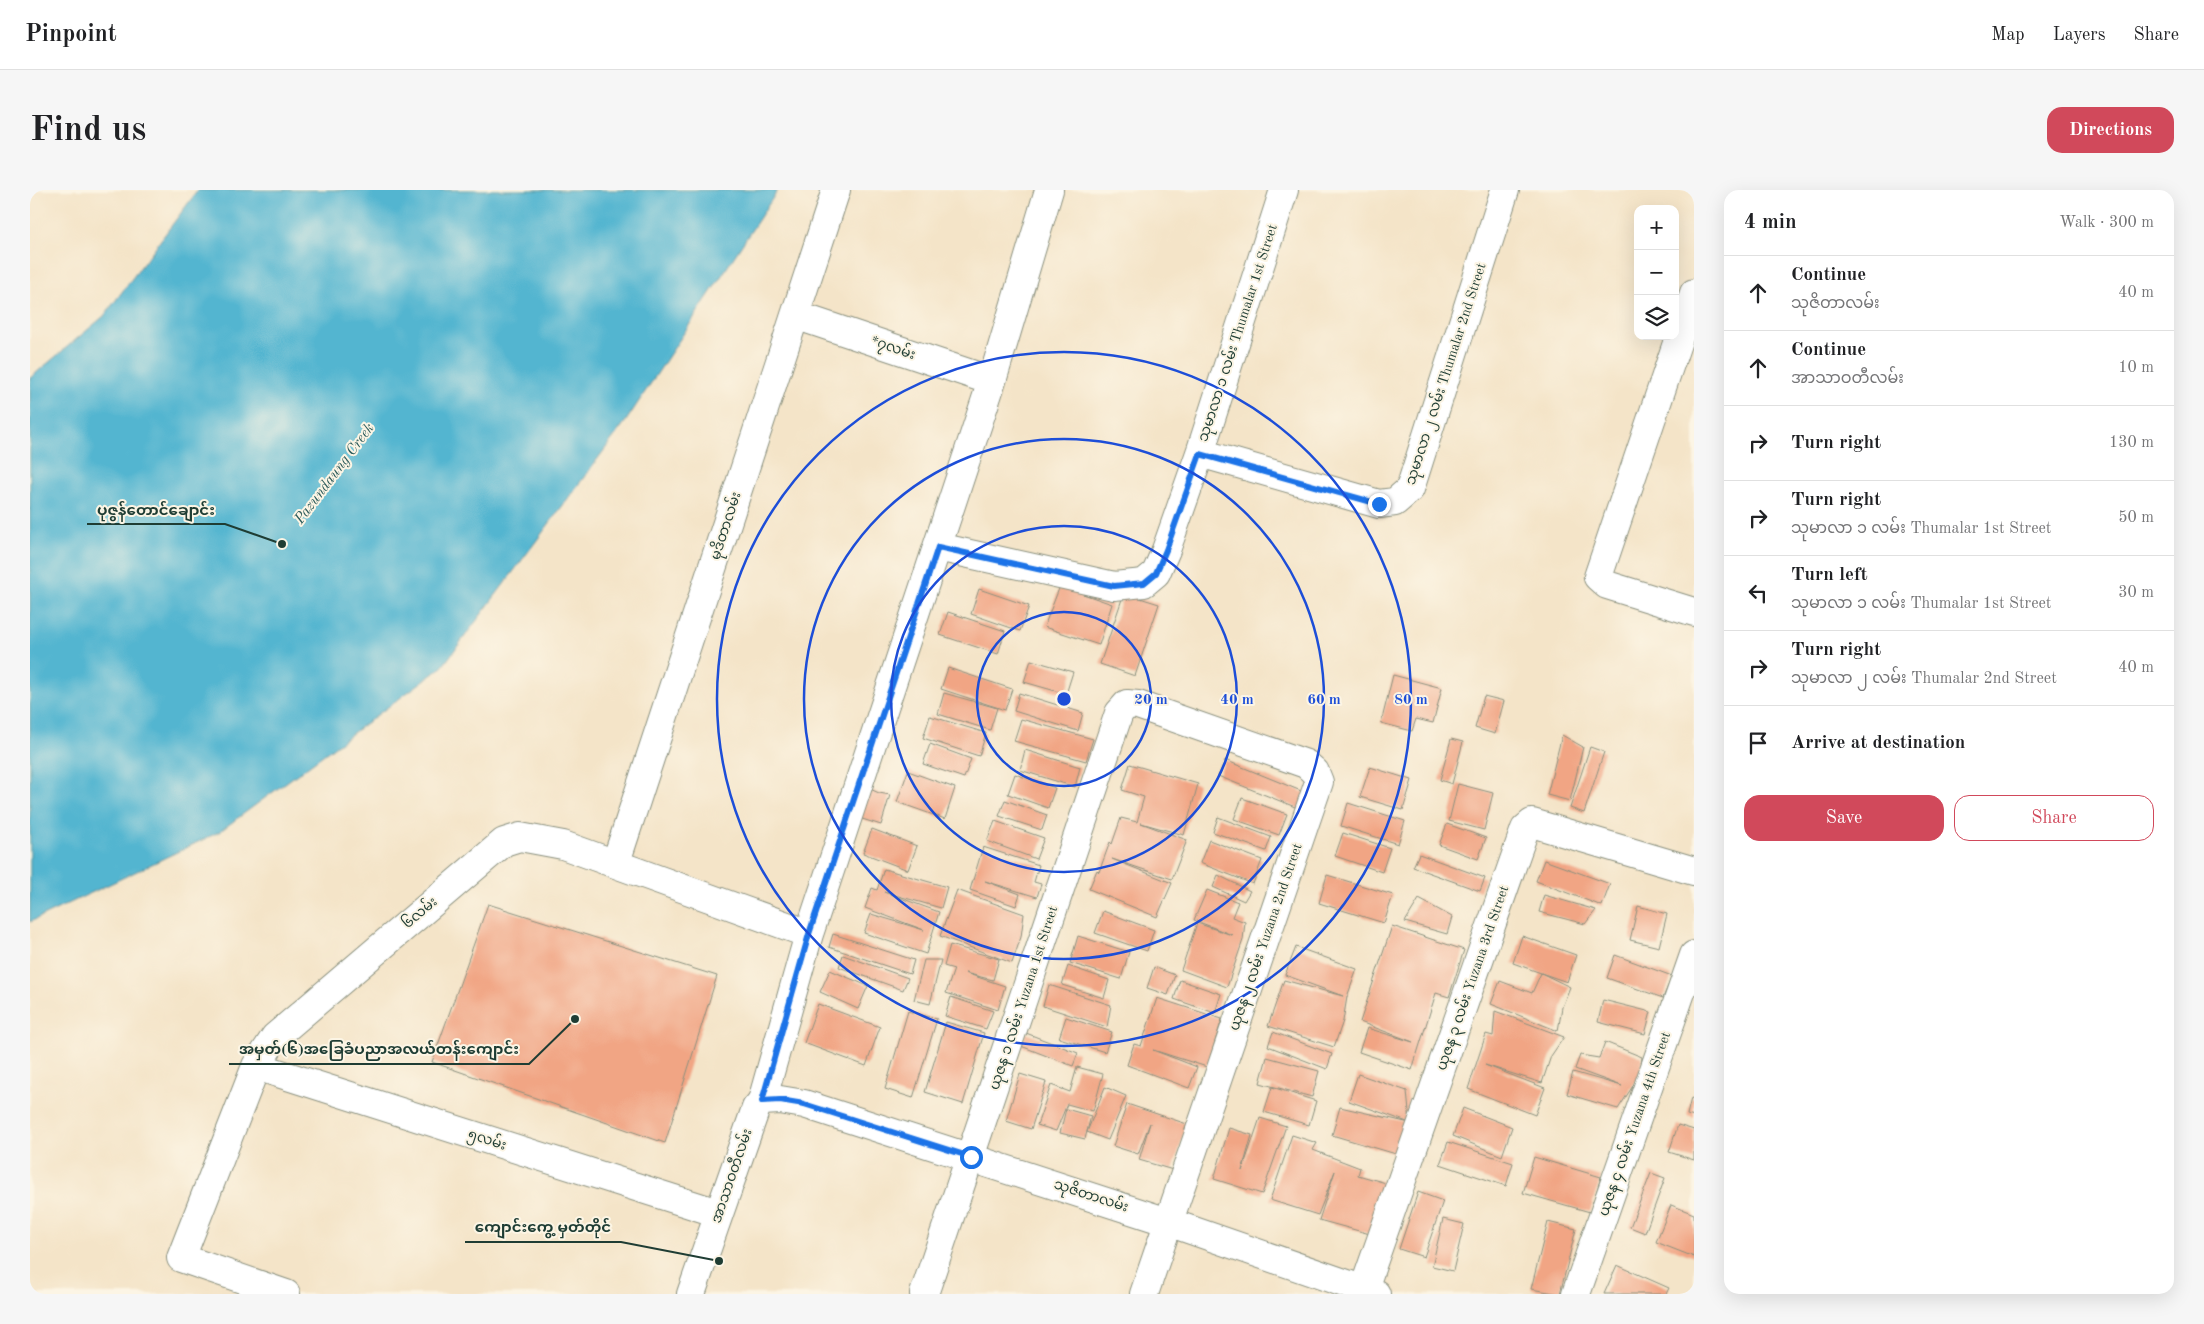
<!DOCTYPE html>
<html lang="en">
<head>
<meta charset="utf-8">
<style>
	body { margin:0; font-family:"Old Standard TT","Noto Sans Myanmar",serif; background:#f6f6f6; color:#202124 }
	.controls { position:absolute; right:15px; top:15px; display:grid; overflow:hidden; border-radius:10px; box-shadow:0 5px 20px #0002 }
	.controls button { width:45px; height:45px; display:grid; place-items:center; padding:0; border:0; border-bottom:1px solid #e0e0e0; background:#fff; color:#202124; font:25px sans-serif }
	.stop { position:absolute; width:15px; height:15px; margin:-11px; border:4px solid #1a73e8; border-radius:50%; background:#fff }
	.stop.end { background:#1a73e8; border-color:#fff; box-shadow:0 1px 5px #0008 }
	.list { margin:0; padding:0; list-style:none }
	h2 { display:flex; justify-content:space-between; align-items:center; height:65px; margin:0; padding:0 20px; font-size:21px }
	h2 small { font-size:16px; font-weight:400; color:#757577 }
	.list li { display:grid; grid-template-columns:32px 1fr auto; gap:15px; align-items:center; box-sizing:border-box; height:75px; padding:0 20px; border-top:1px solid #e0e0e0 }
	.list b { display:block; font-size:19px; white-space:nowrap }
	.list p { margin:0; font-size:16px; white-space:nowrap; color:#757577 }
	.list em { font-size:16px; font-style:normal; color:#757577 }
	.actions { display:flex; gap:10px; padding:15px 20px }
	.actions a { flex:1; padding:11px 0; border:1px solid #d1495b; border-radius:15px; text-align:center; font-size:18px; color:#d1495b }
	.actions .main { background:#d1495b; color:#fff }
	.icon { flex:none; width:28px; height:28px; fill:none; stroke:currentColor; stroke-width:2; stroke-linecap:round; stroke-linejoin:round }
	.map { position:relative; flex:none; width:1664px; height:1104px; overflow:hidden; border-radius:15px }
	header { display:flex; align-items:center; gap:30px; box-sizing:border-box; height:70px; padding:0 25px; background:#fff; border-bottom:1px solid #e0e0e0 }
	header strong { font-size:24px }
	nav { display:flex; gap:28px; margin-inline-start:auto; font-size:18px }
	.intro { display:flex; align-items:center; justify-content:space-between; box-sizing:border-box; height:120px; padding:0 30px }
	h1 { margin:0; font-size:35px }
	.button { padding:12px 22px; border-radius:15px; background:#d1495b; color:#fff; font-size:18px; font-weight:700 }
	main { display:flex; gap:30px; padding:0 30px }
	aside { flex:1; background:#fff; border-radius:15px; box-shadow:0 5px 20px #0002 }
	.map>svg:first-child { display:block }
	.water { fill:#52b5d0; stroke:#387982 }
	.building { fill:#f1a584 }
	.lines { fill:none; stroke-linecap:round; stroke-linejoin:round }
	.street-casing { stroke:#8a907e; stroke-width:30 }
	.secondary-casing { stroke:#8a907e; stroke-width:30 }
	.street { stroke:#fff; stroke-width:28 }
	.secondary { stroke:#fff; stroke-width:28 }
	.route { stroke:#1a73e8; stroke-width:6 }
	.ring { fill:none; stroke:#1d4ed8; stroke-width:2.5 }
	.labels { text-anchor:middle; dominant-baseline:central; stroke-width:4; stroke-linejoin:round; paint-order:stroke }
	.street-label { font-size:14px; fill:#1f3d34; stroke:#fcf5e5 }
	.water-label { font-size:15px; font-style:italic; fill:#2c5b5b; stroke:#fcf5e5 }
	.centre { fill:#1d4ed8; stroke:#fcf5e5; stroke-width:2.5 }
	.ring-label { font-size:15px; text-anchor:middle; font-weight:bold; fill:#1d4ed8; stroke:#fcf5e5; stroke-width:4; stroke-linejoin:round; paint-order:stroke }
	.leader { fill:none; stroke:#1f3d34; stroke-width:2 }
	.callout-dot { fill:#1f3d34; stroke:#fcf5e5; stroke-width:2 }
	.callout-label { font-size:15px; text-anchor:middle; font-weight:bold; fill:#1f3d34; stroke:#fcf5e5; stroke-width:4; stroke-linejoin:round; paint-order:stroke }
</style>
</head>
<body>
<header>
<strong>Pinpoint</strong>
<nav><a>Map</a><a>Layers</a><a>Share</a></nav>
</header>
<div class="intro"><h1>Find us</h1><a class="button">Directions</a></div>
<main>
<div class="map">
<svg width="1664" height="1104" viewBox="0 0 1664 1104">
	<rect width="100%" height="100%" fill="#fcf5e5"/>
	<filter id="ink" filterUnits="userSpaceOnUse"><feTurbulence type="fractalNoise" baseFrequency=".02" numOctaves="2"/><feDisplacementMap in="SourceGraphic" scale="10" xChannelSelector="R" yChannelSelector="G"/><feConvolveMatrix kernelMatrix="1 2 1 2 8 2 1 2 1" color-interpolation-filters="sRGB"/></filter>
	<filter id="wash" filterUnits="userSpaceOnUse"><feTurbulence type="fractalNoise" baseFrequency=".0096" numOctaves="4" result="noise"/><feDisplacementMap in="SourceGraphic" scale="20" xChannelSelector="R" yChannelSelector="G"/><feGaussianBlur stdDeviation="1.12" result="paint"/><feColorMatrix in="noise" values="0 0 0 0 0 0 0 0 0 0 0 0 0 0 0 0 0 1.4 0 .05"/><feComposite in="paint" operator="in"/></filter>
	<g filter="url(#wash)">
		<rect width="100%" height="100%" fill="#f4e4c8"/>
		<!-- water -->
		<path class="water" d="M168 0H748L596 231 412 477 189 642 0 732V188L74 126Z"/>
		<g id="blocks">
			<!-- building -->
			<path class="building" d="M1030 396 1082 414 1069 455 1014 437Z
				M949 399 999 416 990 441 941 424Z
				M1094 403 1129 414 1105 486 1070 474Z
				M918 422 975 441 968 464 910 445Z
				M1001 470 1043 482 1036 504 994 492Z
				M918 478 982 499 975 520 911 499Z
				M1363 485 1412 498 1403 533 1386 529 1382 541 1351 533Z
				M914 503 967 518 960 540 908 524Z
				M989 503 1053 523 1048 541 984 521Z
				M1454 506 1474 511 1465 544 1445 538Z
				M900 526 956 543 949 566 893 548Z
				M991 529 1063 549 1056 571 984 551Z
				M1532 545 1553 557 1540 611 1517 605Z
				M1421 549 1433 552 1422 594 1410 590Z
				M900 554 941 569 934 588 893 574Z
				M1560 557 1574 562 1554 623 1540 618Z
				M995 560 1050 577 1045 597 990 580Z
				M1195 570 1276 603 1270 619 1188 586Z
				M1100 574 1168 594 1154 645 1111 633 1157 650 1142 689 1082 669 1142 693 1127 727 1059 699 1067 680 1069 682 1080 652 1082 654 1091 628 1107 632 1114 607 1092 600Z
				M1340 577 1382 590 1373 620 1330 607Z
				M878 581 925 598 915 629 867 612Z
				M985 584 1025 598 1018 618 978 604Z
				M1428 594 1463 603 1454 640 1419 631Z
				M838 598 849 603 860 605 851 635 829 628Z
				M1212 608 1257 624 1249 645 1204 629Z
				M975 610 1017 625 1012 640 969 626Z
				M1318 613 1375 631 1368 654 1311 636Z
				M1188 627 1241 647 1236 661 1183 642Z
				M965 631 1014 648 1006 669 957 651Z
				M1417 634 1456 648 1448 669 1409 655Z
				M842 639 887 656 878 680 833 663Z
				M1313 643 1360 658 1352 682 1305 666Z
				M1179 650 1232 670 1223 694 1170 673Z
				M953 657 1009 675 1004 692 1011 694 1007 707 955 691 990 704 986 716 940 700Z
				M1389 664 1455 688 1450 701 1383 677Z
				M1514 670 1580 694 1572 716 1506 691Z
				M854 679 917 697 911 718 854 702 909 722 896 764 834 743 841 724 894 740 835 718 842 698 847 700Z
				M1188 685 1220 701 1214 711 1183 697Z
				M1297 685 1363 705 1354 733 1289 713Z
				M927 700 994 724 991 747 982 773 910 746Z
				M1177 700 1208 712 1202 727 1215 732 1213 750 1197 797 1151 780 1167 733 1202 745 1164 730Z
				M1514 705 1566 720 1555 734 1509 722Z
				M1389 709 1422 727 1417 744 1375 732Z
				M458 714 687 786 635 953 402 872Z
				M1608 716 1637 724 1629 757 1600 750Z
				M1073 721 1124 740 1117 761 1065 743Z
				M1362 736 1434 760 1419 807 1406 803 1382 880 1329 862 1337 838 1383 852 1330 832Z
				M803 744 884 770 880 784 799 757Z
				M1048 746 1099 762 1091 789 1040 773Z
				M1492 746 1546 765 1537 792 1511 783 1540 797 1532 817 1528 841 1461 814 1470 791 1502 803 1511 783 1483 773Z
				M920 755 969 769 963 790 935 783 975 796 968 820 916 803 924 779 914 776Z
				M1266 757 1327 779 1317 807 1313 831 1304 857 1238 836 1254 790 1313 806 1255 785Z
				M813 765 878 788 873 800 809 777Z
				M1585 765 1642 786 1633 808 1577 788Z
				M894 770H911L900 814 884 810Z
				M1038 776 1079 790 1074 808 1032 795Z
				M1124 777 1145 785 1138 805 1117 798Z
				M800 780 838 796 828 819 790 802Z
				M1150 790 1191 804 1185 823 1144 809Z
				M1019 795 1081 815 1077 837 1013 816Z
				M921 807 963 821 956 839 915 826Z
				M1127 808 1192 829 1177 877 1123 860 1167 877 1159 898 1097 875 1104 854 1111 856Z
				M1573 810 1621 822 1615 844 1568 832Z
				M788 814 850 837 836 876 774 853Z
				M878 821 907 829 883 908 855 899Z
				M1465 821 1534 847 1521 866 1512 893 1455 875 1515 898 1505 925 1438 899 1456 844 1463 846Z
				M1036 827 1082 842 1075 862 1029 848Z
				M916 832 954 843 933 914 895 902Z
				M1243 842 1302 864 1297 879 1238 856Z
				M996 843 1048 863 1043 876 991 856Z
				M1575 852 1612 867 1610 885 1588 919 1537 904 1543 882 1592 896 1545 879 1550 865 1569 868Z
				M1237 867 1289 881 1282 907 1230 893Z
				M1047 877 1073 884 1063 921 1037 914 1026 941 1007 935 1021 895 1040 902Z
				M990 884 1016 892 1001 939 976 931Z
				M1328 884 1377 901 1380 933 1376 967 1302 945 1310 917 1380 933 1319 911Z
				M1075 897 1096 906 1078 950 1057 942Z
				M1242 897 1286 911 1279 935 1234 922Z
				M1661 908 1664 909V927L1657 925Z
				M1097 914 1157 934 1143 980 1109 970 1120 933 1108 964 1083 956Z
				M1433 918 1482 937 1472 966 1423 946Z
				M1036 919 1061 926 1055 949 1030 943Z
				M1230 928 1256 936 1232 1004 1184 989 1199 938 1222 945 1212 981Z
				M1648 935 1664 940V970L1639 962Z
				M1262 945 1287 953 1283 960 1330 978 1328 985 1356 993 1340 1044 1289 1030 1305 981 1288 1025 1240 1010Z
				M1418 952 1483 973 1476 996 1410 974Z
				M1504 967 1571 987 1560 1022 1493 1003Z
				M1621 983 1635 988 1615 1043 1600 1037Z
				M1388 1002 1413 1011 1394 1067 1369 1059Z
				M1641 1015 1664 1024V1067L1626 1052Z
				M1413 1029 1434 1034 1423 1081 1402 1076Z
				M1518 1032 1546 1039 1530 1104 1501 1099Z
				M1587 1075 1639 1098 1636 1104H1574Z"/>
		</g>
	</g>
	<g filter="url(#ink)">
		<use href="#blocks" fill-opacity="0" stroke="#8a907e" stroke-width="1"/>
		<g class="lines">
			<defs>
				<path id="street" d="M1664 103 1568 387 1577 395 1664 422
					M765 125 962 191
					M1170 263 1349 314 1365 312 1380 299 1475 0
					M908 357 1084 396 1114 393 1126 383 1136 360 1170 263 1254 0
					M586 672 806 0
					M226 876 688 1023
					M732 911 779 744 962 191 1019 0
					M256 1104 151 1068 226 876 245 847 474 652 490 647 533 655 779 744
					M894 1104 1089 523 1097 514 1108 515 1276 574 1285 582 1289 592 1114 1104
					M1332 1104 1495 639 1502 633 1664 681
					M1546 1104 1664 765"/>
				<path id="secondary" d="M661 1104 726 918 732 911 750 910 774 914 1138 1032 1346 1104"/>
			</defs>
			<!-- street casing -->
			<use href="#street" class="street-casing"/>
			<!-- secondary casing -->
			<use href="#secondary" class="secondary-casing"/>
			<!-- street -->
			<use href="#street" class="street"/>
			<!-- secondary -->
			<use href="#secondary" class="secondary"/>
		</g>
	</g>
	<g class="lines" filter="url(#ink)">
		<!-- route -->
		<path class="route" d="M941 967 774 914 750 910 732 911 779 744 908 357 1084 396 1114 393 1126 383 1136 360 1170 264 1349 314"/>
	</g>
	<!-- distance rings -->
	<g class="ring">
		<circle cx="1034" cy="509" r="87"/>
		<circle cx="1034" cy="509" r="173"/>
		<circle cx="1034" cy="509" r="260"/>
		<circle cx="1034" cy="509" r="347"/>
	</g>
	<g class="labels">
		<!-- street labels -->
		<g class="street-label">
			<text transform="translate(1208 143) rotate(-72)">သုမာလာ ၁ လမ်း Thumalar 1st Street</text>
			<text transform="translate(863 158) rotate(19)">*၇လမ်း</text>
			<text transform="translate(1416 184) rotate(-72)">သုမာလာ ၂ လမ်း Thumalar 2nd Street</text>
			<text transform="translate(696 336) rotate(-72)">မုဒိတာလမ်း</text>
			<text transform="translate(390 723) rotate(-40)">၆လမ်း</text>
			<text transform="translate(1236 747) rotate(-71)">ယုဇန ၂ လမ်း Yuzana 2nd Street</text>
			<text transform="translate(1443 788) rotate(-71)">ယုဇန ၃ လမ်း Yuzana 3rd Street</text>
			<text transform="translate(994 808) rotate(-72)">ယုဇန ၁ လမ်း Yuzana 1st Street</text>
			<text transform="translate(1605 934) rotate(-71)">ယုဇန ၄ လမ်း Yuzana 4th Street</text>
			<text transform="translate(457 950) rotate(18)">၅လမ်း</text>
			<text transform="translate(702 986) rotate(-71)">အာသာဝတီလမ်း</text>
			<text transform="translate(1061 1006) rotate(18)">သုဇိတာလမ်း</text>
		</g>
		<!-- water labels -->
		<g class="water-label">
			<text transform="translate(305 284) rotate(-53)">Pazundaung Creek</text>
		</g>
	</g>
	<circle cx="1034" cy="509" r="8" class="centre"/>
	<g class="ring-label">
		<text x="1121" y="514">20 m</text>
		<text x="1207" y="514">40 m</text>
		<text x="1294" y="514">60 m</text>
		<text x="1381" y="514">80 m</text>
	</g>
	<!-- callouts -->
	<path class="leader" d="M252 354L195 334H57M545 829L499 874H199M689 1071L591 1052H435"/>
	<g class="callout-dot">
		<circle cx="252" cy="354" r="5"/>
		<circle cx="545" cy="829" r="5"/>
		<circle cx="689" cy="1071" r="5"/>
	</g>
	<g class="callout-label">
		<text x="126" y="325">ပုဇွန်တောင်ချောင်း</text>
		<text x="349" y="864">အမှတ်(၆)အခြေခံပညာအလယ်တန်းကျောင်း</text>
		<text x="513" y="1042">ကျောင်းကွေ့ မှတ်တိုင်</text>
	</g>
</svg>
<div class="controls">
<button>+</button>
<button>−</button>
<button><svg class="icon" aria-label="layers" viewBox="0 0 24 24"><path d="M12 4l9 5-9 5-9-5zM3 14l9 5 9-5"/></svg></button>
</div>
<div class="stop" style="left:941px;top:967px"></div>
<div class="stop end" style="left:1349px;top:314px"></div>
</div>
<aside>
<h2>4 min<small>Walk · 300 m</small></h2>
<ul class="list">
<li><svg class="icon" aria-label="ahead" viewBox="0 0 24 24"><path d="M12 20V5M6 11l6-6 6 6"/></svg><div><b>Continue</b><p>သုဇိတာလမ်း</p></div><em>40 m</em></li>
<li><svg class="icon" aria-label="ahead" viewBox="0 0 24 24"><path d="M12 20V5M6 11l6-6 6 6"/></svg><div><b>Continue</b><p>အာသာဝတီလမ်း</p></div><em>10 m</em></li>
<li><svg class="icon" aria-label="right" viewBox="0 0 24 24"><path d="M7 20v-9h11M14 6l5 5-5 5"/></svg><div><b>Turn right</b></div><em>130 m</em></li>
<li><svg class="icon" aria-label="right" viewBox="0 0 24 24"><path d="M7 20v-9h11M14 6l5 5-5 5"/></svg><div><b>Turn right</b><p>သုမာလာ ၁ လမ်း Thumalar 1st Street</p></div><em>50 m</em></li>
<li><svg class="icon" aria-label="left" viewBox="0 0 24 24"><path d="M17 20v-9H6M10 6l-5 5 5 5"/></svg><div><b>Turn left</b><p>သုမာလာ ၁ လမ်း Thumalar 1st Street</p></div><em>30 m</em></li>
<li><svg class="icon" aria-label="right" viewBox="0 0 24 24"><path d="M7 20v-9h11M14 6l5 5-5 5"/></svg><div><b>Turn right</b><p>သုမာလာ ၂ လမ်း Thumalar 2nd Street</p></div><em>40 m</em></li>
<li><svg class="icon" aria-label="arrive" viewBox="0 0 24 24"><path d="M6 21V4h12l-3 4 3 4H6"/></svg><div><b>Arrive at destination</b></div></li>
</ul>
<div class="actions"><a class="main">Save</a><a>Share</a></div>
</aside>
</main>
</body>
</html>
